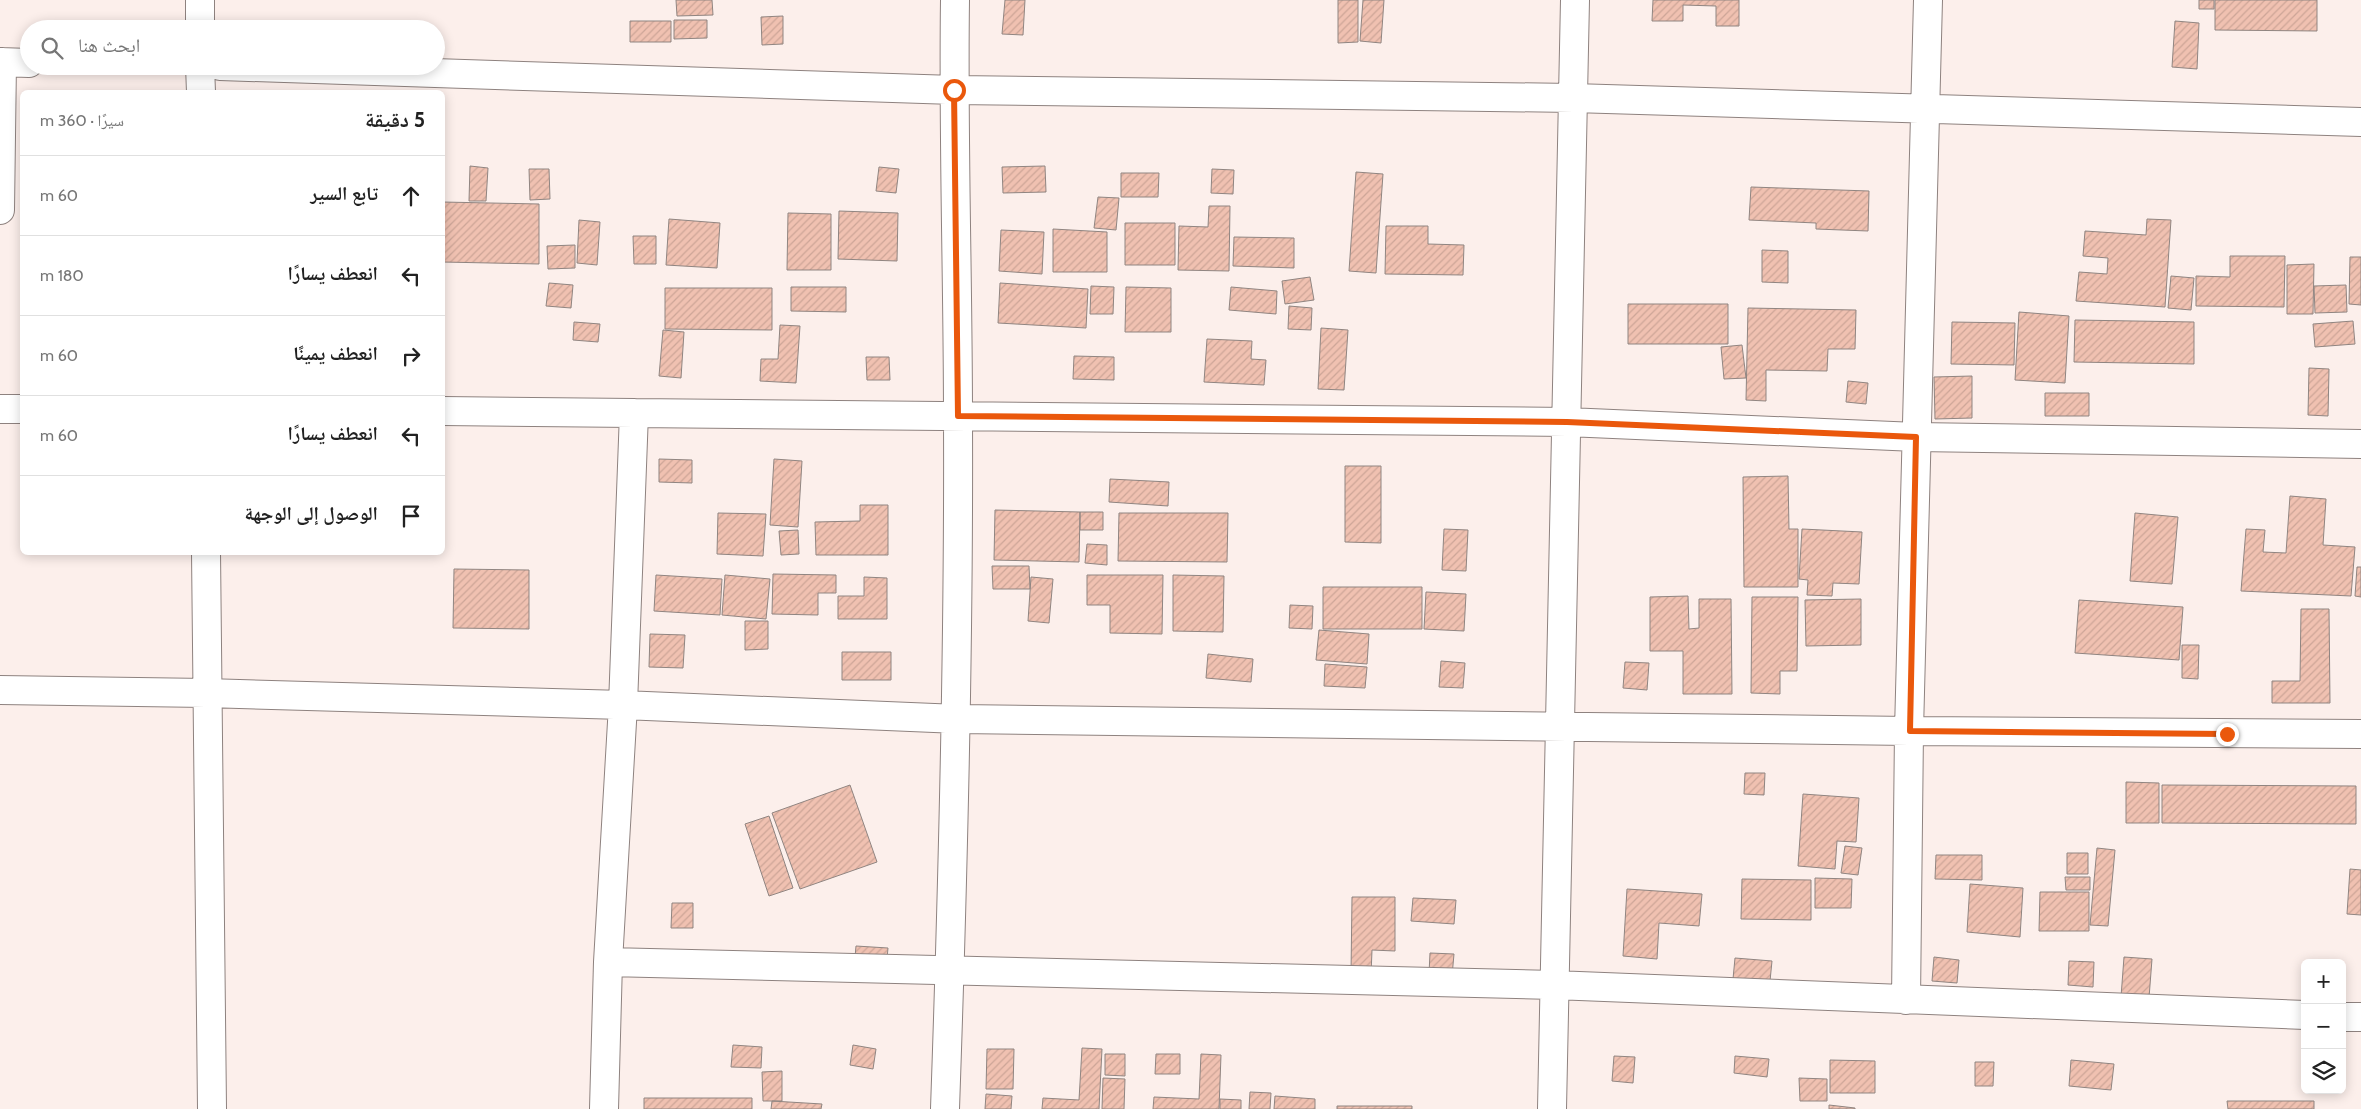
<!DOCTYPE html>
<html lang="ar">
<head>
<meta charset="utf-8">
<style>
	body { margin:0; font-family:Cabin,"Noto Naskh Arabic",sans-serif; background:#f2f2f2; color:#222; direction:rtl }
	.controls { position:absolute; right:15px; bottom:15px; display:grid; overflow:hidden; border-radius:8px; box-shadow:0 2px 12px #0003 }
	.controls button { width:45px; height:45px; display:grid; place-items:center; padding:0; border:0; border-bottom:1px solid #e0e0e0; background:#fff; color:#222; font:25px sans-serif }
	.stop { position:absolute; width:15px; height:15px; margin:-11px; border:4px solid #ea580c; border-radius:50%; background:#fff }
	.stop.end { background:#ea580c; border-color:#fff; box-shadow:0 1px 5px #0008 }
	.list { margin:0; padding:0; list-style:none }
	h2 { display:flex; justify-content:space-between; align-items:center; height:65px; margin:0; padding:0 20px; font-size:21px }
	h2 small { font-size:16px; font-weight:400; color:#767676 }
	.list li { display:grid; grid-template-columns:32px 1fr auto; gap:15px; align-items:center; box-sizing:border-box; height:80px; padding:0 20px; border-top:1px solid #e0e0e0 }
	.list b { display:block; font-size:19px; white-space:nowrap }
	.list em { font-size:16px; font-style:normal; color:#767676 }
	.icon { flex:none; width:28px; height:28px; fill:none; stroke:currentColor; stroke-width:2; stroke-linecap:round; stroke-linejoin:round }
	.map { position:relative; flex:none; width:2361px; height:1109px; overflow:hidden; direction:ltr }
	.search { position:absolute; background:#fff; box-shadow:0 2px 12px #0003; left:20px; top:20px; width:425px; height:55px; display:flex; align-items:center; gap:12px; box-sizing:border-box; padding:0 18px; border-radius:28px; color:#767676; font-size:19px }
	.panel { position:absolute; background:#fff; box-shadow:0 2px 12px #0003; left:20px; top:90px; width:425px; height:465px; border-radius:8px; direction:rtl }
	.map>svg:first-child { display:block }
	.building { fill:url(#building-hatch); stroke:#908581 }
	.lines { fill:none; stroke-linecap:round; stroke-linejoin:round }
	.street-casing { stroke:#8e827f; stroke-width:30 }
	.street { stroke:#fff; stroke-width:28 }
	.route { stroke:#ea580c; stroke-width:6 }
</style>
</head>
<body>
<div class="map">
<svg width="2361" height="1109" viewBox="0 0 2361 1109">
	<defs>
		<pattern id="building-hatch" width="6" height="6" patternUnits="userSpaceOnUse" patternTransform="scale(1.25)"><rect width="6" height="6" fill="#f0c1b1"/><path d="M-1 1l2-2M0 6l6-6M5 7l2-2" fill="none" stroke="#cda597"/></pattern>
	</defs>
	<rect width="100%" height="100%" fill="#fcefeb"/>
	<!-- building -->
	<path class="building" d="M676 0H712L713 15 677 16Z
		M1005 0H1025L1023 35 1002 34Z
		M1338 0H1358V42L1338 43Z
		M1363 0H1384L1381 43 1360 41Z
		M1653 0H1739V26H1716V6L1683 5V21H1652Z
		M2199 0H2214V9H2199Z
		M2215 0H2317V31L2215 30Z
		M783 16V44L762 45 761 17Z
		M674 20H707V38L674 39Z
		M630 21H671V42H630Z
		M2175 21 2199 23 2197 69 2172 67Z
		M470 166 488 168 486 201H469Z
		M1045 166 1046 192 1003 193 1002 167Z
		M879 167 899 169 896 193 876 191Z
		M529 169H549L550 199 530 200Z
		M1212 169 1234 170 1233 194 1211 193Z
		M1356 172 1383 174 1376 273 1349 271Z
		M1121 173H1159L1158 197H1121Z
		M1751 187 1869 191 1868 231 1816 229V223L1749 220Z
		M1098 197 1119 198 1116 230 1094 228Z
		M442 202 539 204V264L442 262Z
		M1209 206H1230L1229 271 1178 270 1179 226 1208 227Z
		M839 211 898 213 897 261 838 259Z
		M788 213 831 214V270H787Z
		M669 219 720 223 717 268 666 265Z
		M2147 219 2171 220 2165 307 2076 301 2079 272 2107 274 2108 258 2083 256 2085 231 2146 235Z
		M579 220 600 222 597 265 577 263Z
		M1125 223H1175V265H1125Z
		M1386 226H1428V244L1464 245 1463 275 1385 274Z
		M1053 229 1107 232V272H1053Z
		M1001 230 1044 232 1042 274 999 271Z
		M633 236H656V264H634Z
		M1234 237 1294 238V268L1233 266Z
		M575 245V268L548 269 547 246Z
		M1762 250 1788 251V283L1762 282Z
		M2230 256H2285L2284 307 2196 306V276L2230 277Z
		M2350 257H2361V305L2349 304Z
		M2314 264 2313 314H2287V265Z
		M2171 276 2194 278 2191 310 2168 308Z
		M1310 277 1314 300 1285 304 1282 281Z
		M549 283 573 285 571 308 546 306Z
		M1000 283 1088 289 1086 328 998 323Z
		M2346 285 2347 312 2315 313 2314 286Z
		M1091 286 1114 287 1113 314H1090Z
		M791 287H846V312L791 311Z
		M1126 287 1171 288V332H1125Z
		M1231 287 1277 291 1276 314 1229 310Z
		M665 288H772V330L665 329Z
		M1628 304H1728V344H1628Z
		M1289 306 1312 308 1311 330 1288 329Z
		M1748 308 1856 310 1855 349H1828L1827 371 1766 370V401L1746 400Z
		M2019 312 2069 316 2065 383 2015 380Z
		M2075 320 2194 322V364L2074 362Z
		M2353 321 2355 344 2315 347 2313 324Z
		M574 322 600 324 598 342 573 340Z
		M1952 322 2015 323 2014 365 1951 364Z
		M780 325 800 326 796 383 760 381 761 359H778Z
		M1321 328 1348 330 1344 390 1318 389Z
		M663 330 684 332 681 378 659 376Z
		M1207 339 1252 341 1251 359 1266 360 1264 385 1204 382Z
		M1742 345 1746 378 1724 379 1721 347Z
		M1074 356 1114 357V380L1073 379Z
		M866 357H889L890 380H867Z
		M2309 368 2329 369 2328 416 2308 415Z
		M1972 376V418L1935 419 1934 377Z
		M1848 381 1868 383 1866 404 1846 402Z
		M2045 393H2089V416H2045Z
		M659 459 692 460V483L659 482Z
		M774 459 802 461 798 527 770 525Z
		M1345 466H1381V543L1345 542Z
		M1788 476 1789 529H1798V587H1744L1743 477Z
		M1110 479 1169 482 1168 506 1109 502Z
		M2290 496 2326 499 2323 545 2355 547 2351 596 2241 591 2246 529 2265 530 2263 552 2286 553Z
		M860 505H888V555H816L815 522 860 521Z
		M995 510 1080 512 1079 562 994 560Z
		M1080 512H1103V530H1080Z
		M718 513 766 514 763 556 717 554Z
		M1119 513H1228L1227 562 1118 561Z
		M2135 513 2178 517 2172 584 2130 581Z
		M1444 529 1468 530 1466 571 1442 570Z
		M1802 529 1862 532 1859 584 1833 583 1832 596 1807 595 1808 580 1799 579Z
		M798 530 799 554 781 555 779 531Z
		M1087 544 1107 545V565L1085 563Z
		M992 566H1029L1030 589H993Z
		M2357 567H2361V597L2355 596Z
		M454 569 529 570V629L453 628Z
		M773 574 836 575V593H818V615L772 614Z
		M656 575 722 579 720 615 654 611Z
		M725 575 770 579 766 619 722 615Z
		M1087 575H1163L1162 634 1110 633V605H1087Z
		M1173 575 1224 576 1223 632 1173 631Z
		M864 577 887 578V619H838V596H864Z
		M1031 577 1053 579 1049 623 1028 621Z
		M1323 587H1422V629H1323Z
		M1426 592 1466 594 1464 631 1424 629Z
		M1688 596 1689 629 1699 628V599H1731L1732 694H1683V651H1650V597Z
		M1752 597H1798L1797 671H1780V694L1751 693Z
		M1861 599V645L1806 646 1805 600Z
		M2079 600 2183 607 2179 660 2075 653Z
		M1290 605 1313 606 1312 629 1289 628Z
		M2301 609H2329L2330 703H2272V681H2300Z
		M745 621H768V649L745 650Z
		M1319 630 1369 634 1367 664 1316 660Z
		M650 634 685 635 683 668 649 667Z
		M2182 645H2199L2198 679 2182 678Z
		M842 652H891V680H842Z
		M1208 654 1253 659 1251 682 1206 678Z
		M1441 661 1465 663 1463 688 1439 687Z
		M1625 662 1649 663 1647 690 1623 688Z
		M1325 664 1367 667 1365 688 1324 686Z
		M1745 773H1765L1764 795 1744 794Z
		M2126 782 2159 783V823H2126Z
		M850 785 877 862 800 889 772 813Z
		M2162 785 2356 786V824L2162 823Z
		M1803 794 1859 798 1856 842 1837 841 1835 869 1798 866Z
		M769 816 793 888 769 896 745 824Z
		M1845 846 1862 848 1858 875 1841 873Z
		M2097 848 2115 850 2108 926 2090 925Z
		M2067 853H2088V874H2067Z
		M1936 855H1982V880L1935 879Z
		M2350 869 2361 870V915L2347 914Z
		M2065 877H2090V890H2066Z
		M1815 878 1852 879 1851 908H1815Z
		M1742 879 1811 880V920L1741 919Z
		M1970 884 2023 888 2020 937 1967 932Z
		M1627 889 1702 894 1699 926 1659 923 1657 959 1623 956Z
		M2040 892H2089V931H2039Z
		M1352 897H1395V951L1372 950 1371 975 1351 974Z
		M1413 898 1456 900 1454 924 1411 921Z
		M672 903H693V928H671Z
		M856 946 888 948 886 969 854 968Z
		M1430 953 1454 954 1452 976 1429 974Z
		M1934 957 1959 960 1957 983 1932 981Z
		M2124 957 2152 959 2149 998 2121 997Z
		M1735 958 1772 961 1770 981 1733 979Z
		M2069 961 2094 962 2093 987 2068 985Z
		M733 1045 762 1047 761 1068 731 1067Z
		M853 1045 876 1049 873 1069 850 1065Z
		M1082 1048 1102 1049 1099 1109H1042L1043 1098 1079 1100Z
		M987 1049H1014L1013 1089H986Z
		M1105 1054H1125V1076L1105 1075Z
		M1156 1054H1180V1074H1155Z
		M1201 1054 1221 1055 1219 1109H1153L1154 1097 1199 1099Z
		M1614 1056 1635 1057 1633 1083 1612 1081Z
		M1735 1056 1769 1059 1767 1077 1734 1073Z
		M1830 1060 1875 1061V1093H1830Z
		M2071 1060 2114 1064 2111 1090 2069 1086Z
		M1975 1062H1994L1993 1086H1975Z
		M782 1071V1101H763L762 1072Z
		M1103 1078 1125 1079 1124 1109H1102Z
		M1799 1078 1827 1079V1101H1800Z
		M1250 1092 1271 1093 1270 1109H1249Z
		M986 1094 1012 1096 1011 1109H985Z
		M1275 1096 1315 1099V1109H1274Z
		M644 1098H752V1109H644Z
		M1220 1099 1241 1100V1109H1220Z
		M772 1101 822 1104 821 1109H771Z
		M2227 1101H2314V1109H2228Z
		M1829 1105 1855 1108V1109H1829Z
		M1337 1106H1412V1109H1337Z"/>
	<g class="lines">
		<defs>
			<path id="street" d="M200 0V29
				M0 62 29 63
				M200 66 201 92
				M220 66 954 90 1573 98 2361 122
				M0 210 2 62
				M0 409H22
				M442 411 634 413
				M206 552 212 1109
				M0 690 206 693 623 705 958 719 1909 731 2361 734
				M608 962 1554 985 2305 1015
				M1906 1000 1909 731 1928 0
				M2342 1017H2361
				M604 1109 608 962 623 705 634 413 1567 422 1916 437 2361 444
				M945 1109C953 879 959 649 958 418 958 279 953 139 955 0
				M1552 1109 1575 0"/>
		</defs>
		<!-- street casing -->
		<use href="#street" class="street-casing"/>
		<!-- street -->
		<use href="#street" class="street"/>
	</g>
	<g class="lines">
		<!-- route -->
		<path class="route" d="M954 90 958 416 1567 422 1916 437 1910 731 2227 734"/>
	</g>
</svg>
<div class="controls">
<button>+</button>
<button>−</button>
<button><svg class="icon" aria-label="layers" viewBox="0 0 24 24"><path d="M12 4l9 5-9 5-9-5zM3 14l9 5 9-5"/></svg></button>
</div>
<div class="stop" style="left:954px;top:90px"></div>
<div class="stop end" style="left:2227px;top:734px"></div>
<div class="search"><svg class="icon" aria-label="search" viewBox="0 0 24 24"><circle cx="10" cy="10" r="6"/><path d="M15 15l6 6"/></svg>ابحث هنا</div>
<section class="panel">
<h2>5 دقيقة<small>سيرًا · 360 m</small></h2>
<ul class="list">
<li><svg class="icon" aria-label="ahead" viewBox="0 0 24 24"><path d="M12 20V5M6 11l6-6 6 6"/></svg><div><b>تابع السير</b></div><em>60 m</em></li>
<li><svg class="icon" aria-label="left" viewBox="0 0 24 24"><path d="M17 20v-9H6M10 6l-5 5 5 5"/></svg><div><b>انعطف يسارًا</b></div><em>180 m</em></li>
<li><svg class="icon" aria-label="right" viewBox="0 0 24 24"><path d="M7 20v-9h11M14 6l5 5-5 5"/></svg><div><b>انعطف يمينًا</b></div><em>60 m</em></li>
<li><svg class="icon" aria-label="left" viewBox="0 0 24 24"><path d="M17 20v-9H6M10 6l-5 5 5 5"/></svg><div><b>انعطف يسارًا</b></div><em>60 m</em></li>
<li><svg class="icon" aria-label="arrive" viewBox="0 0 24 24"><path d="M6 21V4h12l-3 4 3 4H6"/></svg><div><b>الوصول إلى الوجهة</b></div></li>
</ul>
</section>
</div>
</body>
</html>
